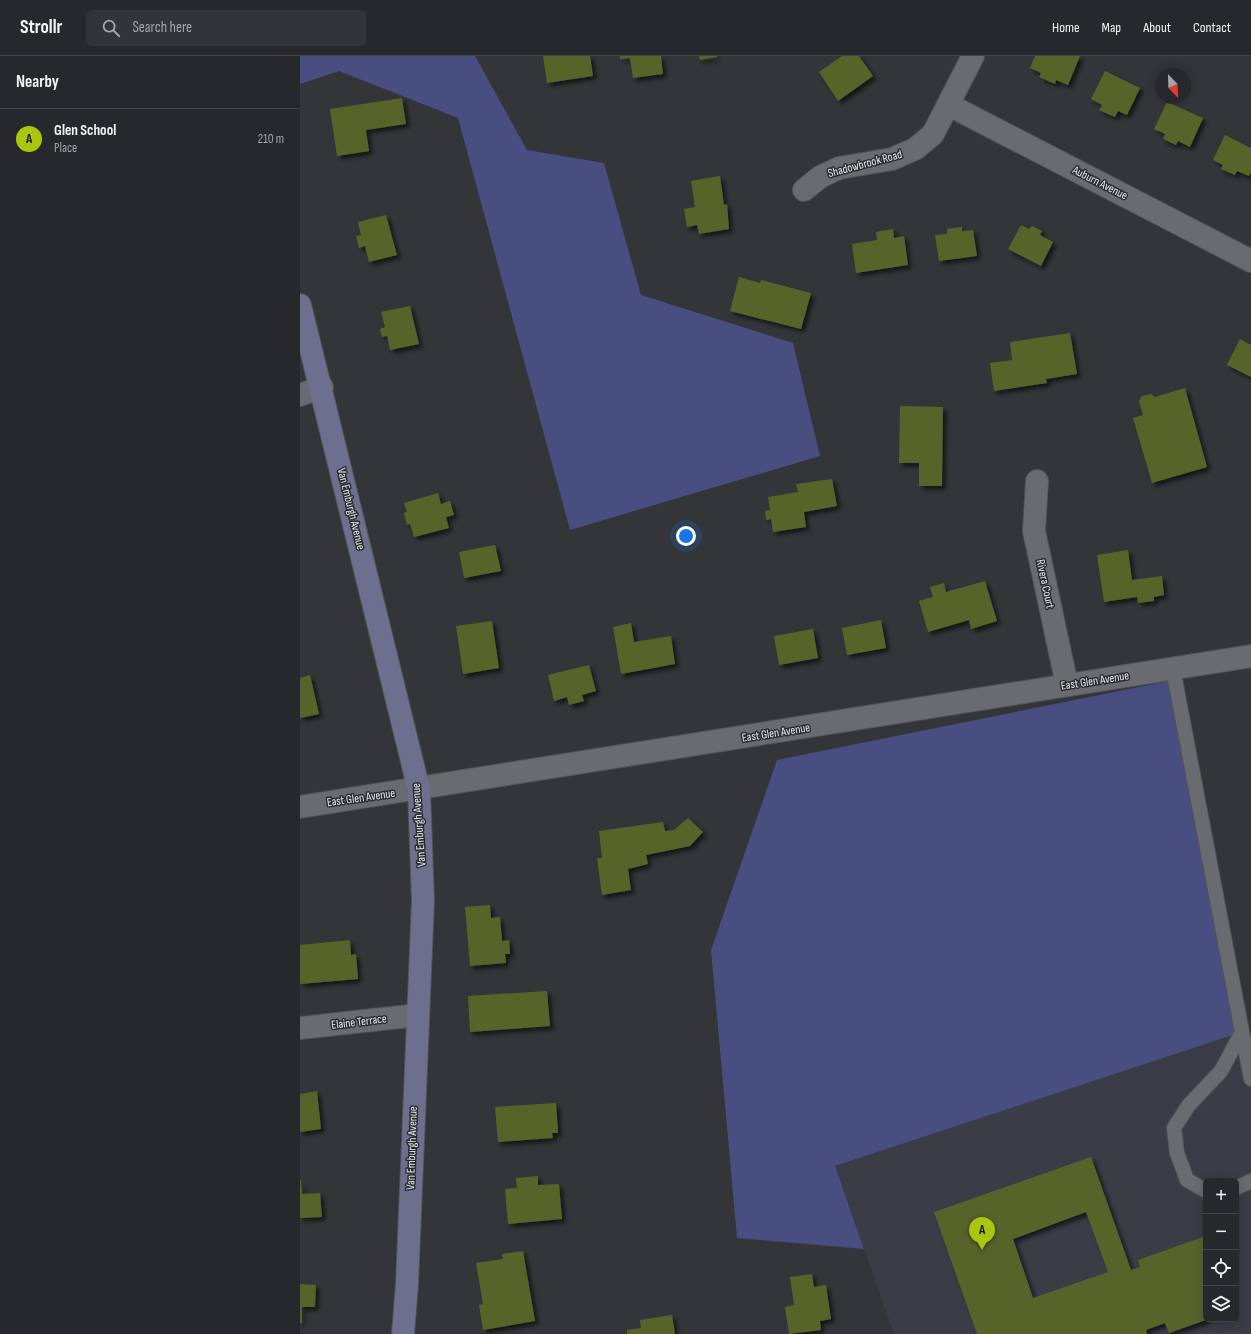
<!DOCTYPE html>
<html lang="en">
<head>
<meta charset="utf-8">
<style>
	body { margin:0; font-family:"Sofia Sans Condensed",sans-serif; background:#333437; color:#f1f3f6 }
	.controls { position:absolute; right:12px; bottom:12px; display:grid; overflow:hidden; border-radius:6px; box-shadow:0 2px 10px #0003 }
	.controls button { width:36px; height:36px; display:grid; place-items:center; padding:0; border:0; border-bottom:1px solid #434447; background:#27282b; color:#f1f3f6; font:20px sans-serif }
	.compass { position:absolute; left:855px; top:12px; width:36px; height:36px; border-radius:50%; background:#27282b; box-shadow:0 2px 10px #0003; rotate:157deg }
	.you { position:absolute; left:386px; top:480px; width:14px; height:14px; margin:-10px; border:3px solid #fff; border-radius:50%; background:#1a73e8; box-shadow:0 0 0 6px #1a73e833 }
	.badge { display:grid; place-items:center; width:26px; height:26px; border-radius:50%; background:#acc610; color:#111; font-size:13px; font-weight:700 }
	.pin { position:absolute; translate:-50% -33px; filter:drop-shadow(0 1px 2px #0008) }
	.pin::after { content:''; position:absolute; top:21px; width:14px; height:12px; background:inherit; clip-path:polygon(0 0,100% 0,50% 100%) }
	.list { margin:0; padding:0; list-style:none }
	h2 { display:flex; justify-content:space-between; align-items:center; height:52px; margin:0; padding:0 16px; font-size:17px }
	h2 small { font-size:13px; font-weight:400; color:#a4a6a9 }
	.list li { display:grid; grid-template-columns:26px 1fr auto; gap:12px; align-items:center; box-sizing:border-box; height:60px; padding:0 16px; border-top:1px solid #434447 }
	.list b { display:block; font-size:15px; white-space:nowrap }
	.list p { margin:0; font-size:13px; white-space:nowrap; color:#a4a6a9 }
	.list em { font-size:13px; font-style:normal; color:#a4a6a9 }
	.icon { flex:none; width:22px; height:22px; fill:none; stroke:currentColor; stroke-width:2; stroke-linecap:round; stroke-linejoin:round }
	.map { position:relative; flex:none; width:951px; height:1278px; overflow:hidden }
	header { display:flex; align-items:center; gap:24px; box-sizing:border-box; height:56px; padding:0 20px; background:#27282b; border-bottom:1px solid #434447 }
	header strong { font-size:19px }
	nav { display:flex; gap:22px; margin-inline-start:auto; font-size:14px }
	.search { width:280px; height:36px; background:#333437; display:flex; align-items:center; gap:10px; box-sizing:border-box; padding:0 14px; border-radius:6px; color:#a4a6a9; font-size:15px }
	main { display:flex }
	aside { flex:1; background:#27282b }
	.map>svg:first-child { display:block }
	.built { fill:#3a3c46; fill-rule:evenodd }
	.green { fill:#484e7f }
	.building { fill:#59642c; fill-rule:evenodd; filter:url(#shadow) }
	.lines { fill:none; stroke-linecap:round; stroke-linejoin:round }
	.service-casing { stroke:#525356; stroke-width:16 }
	.minor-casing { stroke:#525356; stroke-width:24 }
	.tertiary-casing { stroke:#525356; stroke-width:24 }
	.secondary-casing { stroke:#525356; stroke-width:24 }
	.service { stroke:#6a6b70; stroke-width:14 }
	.minor { stroke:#6a6b70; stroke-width:22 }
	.tertiary { stroke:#6a6b70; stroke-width:22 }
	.secondary { stroke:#6c708e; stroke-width:22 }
	.labels { text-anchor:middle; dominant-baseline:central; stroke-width:3; stroke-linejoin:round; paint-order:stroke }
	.street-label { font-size:12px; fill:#ebebee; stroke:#2a2b2f }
</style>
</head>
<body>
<header>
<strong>Strollr</strong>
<div class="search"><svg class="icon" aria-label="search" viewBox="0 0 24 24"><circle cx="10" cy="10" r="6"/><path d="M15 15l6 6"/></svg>Search here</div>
<nav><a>Home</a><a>Map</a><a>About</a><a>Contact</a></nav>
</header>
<main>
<aside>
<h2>Nearby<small></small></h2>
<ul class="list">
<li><span class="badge">A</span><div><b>Glen School</b><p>Place</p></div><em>210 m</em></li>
</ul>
</aside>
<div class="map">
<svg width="951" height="1278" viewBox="0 0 951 1278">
	<defs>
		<filter id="shadow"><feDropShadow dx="3.5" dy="3.5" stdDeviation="2" flood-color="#0009"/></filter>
	</defs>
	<rect width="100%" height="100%" fill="#343539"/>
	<!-- built -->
	<path class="built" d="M942 976 951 1023V1278H594L535 1110ZM906 1125H936V1263H906Z"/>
	<!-- green -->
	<path class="green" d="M0 0H175L227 94 304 107 341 239 493 287 520 400 270 474 158 62 39 15 0 28Z
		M874 624 942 976 535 1110 564 1193 437 1182 411 894 477 704Z"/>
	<!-- building -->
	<path class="building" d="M243 0H290L293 20 247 27Z
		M320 0H361L363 18 333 22 330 2 320 3Z
		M399 0H417V1L400 4Z
		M542 0H559L573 20 538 45 519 16Z
		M735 0H780L768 29 756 24 755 28 739 21 741 17 730 12Z
		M805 15 840 32 827 59 818 55 815 61 799 54 802 49 791 43Z
		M102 42 106 68 66 74 69 95 37 100 30 53Z
		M867 46 903 62 890 91 878 85 876 89 863 83 865 78 854 73Z
		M925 79 951 92V116L949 120 937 115 935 119 921 113 923 109 913 104Z
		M420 120 424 149 427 148 429 173 399 178 397 169 387 171 384 153 395 151 391 125Z
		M86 159 97 199 69 206 65 190 59 192 56 180 61 179 58 166Z
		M721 169 729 173 732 170 742 175 740 179 753 186 741 210 708 193Z
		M662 171V175L673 174 677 200 639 205 635 179 647 178V173Z
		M593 173 594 182 604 180 608 209 556 217 552 188 577 184 576 176Z
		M439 221 460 227 461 224 511 237 501 273 430 255Z
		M110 250 119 288 90 294 87 280 82 281 80 273 85 271 81 256Z
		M770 277 777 318 746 323 747 327 694 335 690 307 712 304 710 286Z
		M940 283 951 289V321L927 309Z
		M885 332 907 411 852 427 833 362 843 359 839 345 842 340 851 338 855 341Z
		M600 350 643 351 642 430H619V407H599Z
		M532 423 537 450 504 456 506 471 473 476 471 463 466 464 465 455 470 454 468 441 498 436 496 428Z
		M138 437 141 448 150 445 154 459 146 461 149 472 114 481 110 468 107 469 104 457 107 456 104 447Z
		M195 489 201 515 164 522 159 496Z
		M828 494 832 524 862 520 864 539 854 541V545L838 547 837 541 804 546 797 499Z
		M685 525 697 565 671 573 669 564 628 576 619 545 633 541 630 531 644 527 646 536Z
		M581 564 586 592 547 599 542 572Z
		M192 565 199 612 163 618 156 570Z
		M331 567 334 586 371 580 375 608 321 618 313 571Z
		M513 573 518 602 479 609 474 580Z
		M289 609 296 635 282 639 284 645 269 649 267 641 254 645 248 619Z
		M10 619 19 658 0 662V622Z
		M388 762 403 776 390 790 346 799 348 808 328 813 331 834 302 839 297 802H302L299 775 363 766 365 775 374 774Z
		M190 849 191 862 200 861 202 885 209 884 210 898H205L206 907 170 910 165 851Z
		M50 884 51 899 56 898 58 923 0 928V889Z
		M247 935 250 970 170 976 168 940Z
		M17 1035 21 1073 0 1076V1038Z
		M256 1047 258 1077H252L253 1082 198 1086 195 1051Z
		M791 1101 831 1214 840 1211 838 1204 906 1180V1264L869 1277 865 1267 846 1274 847 1278H677L634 1156ZM786 1156 808 1216 733 1242 713 1183Z
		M238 1120V1129L259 1128 262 1163 208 1168 205 1133 217 1132 216 1122Z
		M0 1124H1L2 1138 20 1137 22 1161 0 1162Z
		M223 1195 235 1265 183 1274 179 1249 183 1248 176 1207 203 1203 202 1198Z
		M512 1218 514 1231 526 1229 531 1263 520 1265 521 1274 489 1278 485 1251 494 1249 490 1221Z
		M0 1228 16 1229 15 1251H2V1267H0Z
		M372 1259 375 1278H327V1274L341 1272 340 1264Z"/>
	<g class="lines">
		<defs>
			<path id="service" d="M873 613 951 1023
				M936 1132 951 1125
				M906 1135 887 1124 877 1097 874 1072 888 1050 921 1015 942 976"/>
			<path id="minor" d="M649 49 951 205
				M504 134 520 121 539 112 592 103 615 93 633 78 673 0
				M0 339 22 331
				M737 425 734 475 767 629
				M0 972 118 959"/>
			<path id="tertiary" d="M0 751 951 600"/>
			<path id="secondary" d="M0 249 119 734 123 845 107 1228 103 1278"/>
		</defs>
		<!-- service casing -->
		<use href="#service" class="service-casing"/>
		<!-- minor casing -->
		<use href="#minor" class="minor-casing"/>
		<!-- tertiary casing -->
		<use href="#tertiary" class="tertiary-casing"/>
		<!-- secondary casing -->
		<use href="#secondary" class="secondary-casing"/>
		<!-- service -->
		<use href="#service" class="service"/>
		<!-- minor -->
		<use href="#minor" class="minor"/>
		<!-- tertiary -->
		<use href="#tertiary" class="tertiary"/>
		<!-- secondary -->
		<use href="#secondary" class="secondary"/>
	</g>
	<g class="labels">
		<!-- street labels -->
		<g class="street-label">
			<text transform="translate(565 108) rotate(-15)">Shadowbrook Road</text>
			<text transform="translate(800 127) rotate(27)">Auburn Avenue</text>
			<text transform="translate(51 453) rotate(76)">Van Emburgh Avenue</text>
			<text transform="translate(745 528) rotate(78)">Rivera Court</text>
			<text transform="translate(795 625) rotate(-9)">East Glen Avenue</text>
			<text transform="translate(476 677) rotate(-9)">East Glen Avenue</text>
			<text transform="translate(61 742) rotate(-8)">East Glen Avenue</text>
			<text transform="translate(119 769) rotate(-94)">Van Emburgh Avenue</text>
			<text transform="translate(59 966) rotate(-7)">Elaine Terrace</text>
			<text transform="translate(112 1092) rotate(-88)">Van Emburgh Avenue</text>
		</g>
	</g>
</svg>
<div class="controls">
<button>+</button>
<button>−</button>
<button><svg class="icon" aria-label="locate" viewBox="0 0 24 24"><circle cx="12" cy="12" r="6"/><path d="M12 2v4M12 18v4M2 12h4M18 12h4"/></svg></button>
<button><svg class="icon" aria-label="layers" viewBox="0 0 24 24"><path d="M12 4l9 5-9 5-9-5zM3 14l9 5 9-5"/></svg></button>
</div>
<svg class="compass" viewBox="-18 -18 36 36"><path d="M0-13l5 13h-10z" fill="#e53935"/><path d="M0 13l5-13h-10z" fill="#a4a6a9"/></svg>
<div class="you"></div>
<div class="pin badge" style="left:682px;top:1194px">A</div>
</div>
</main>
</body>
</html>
